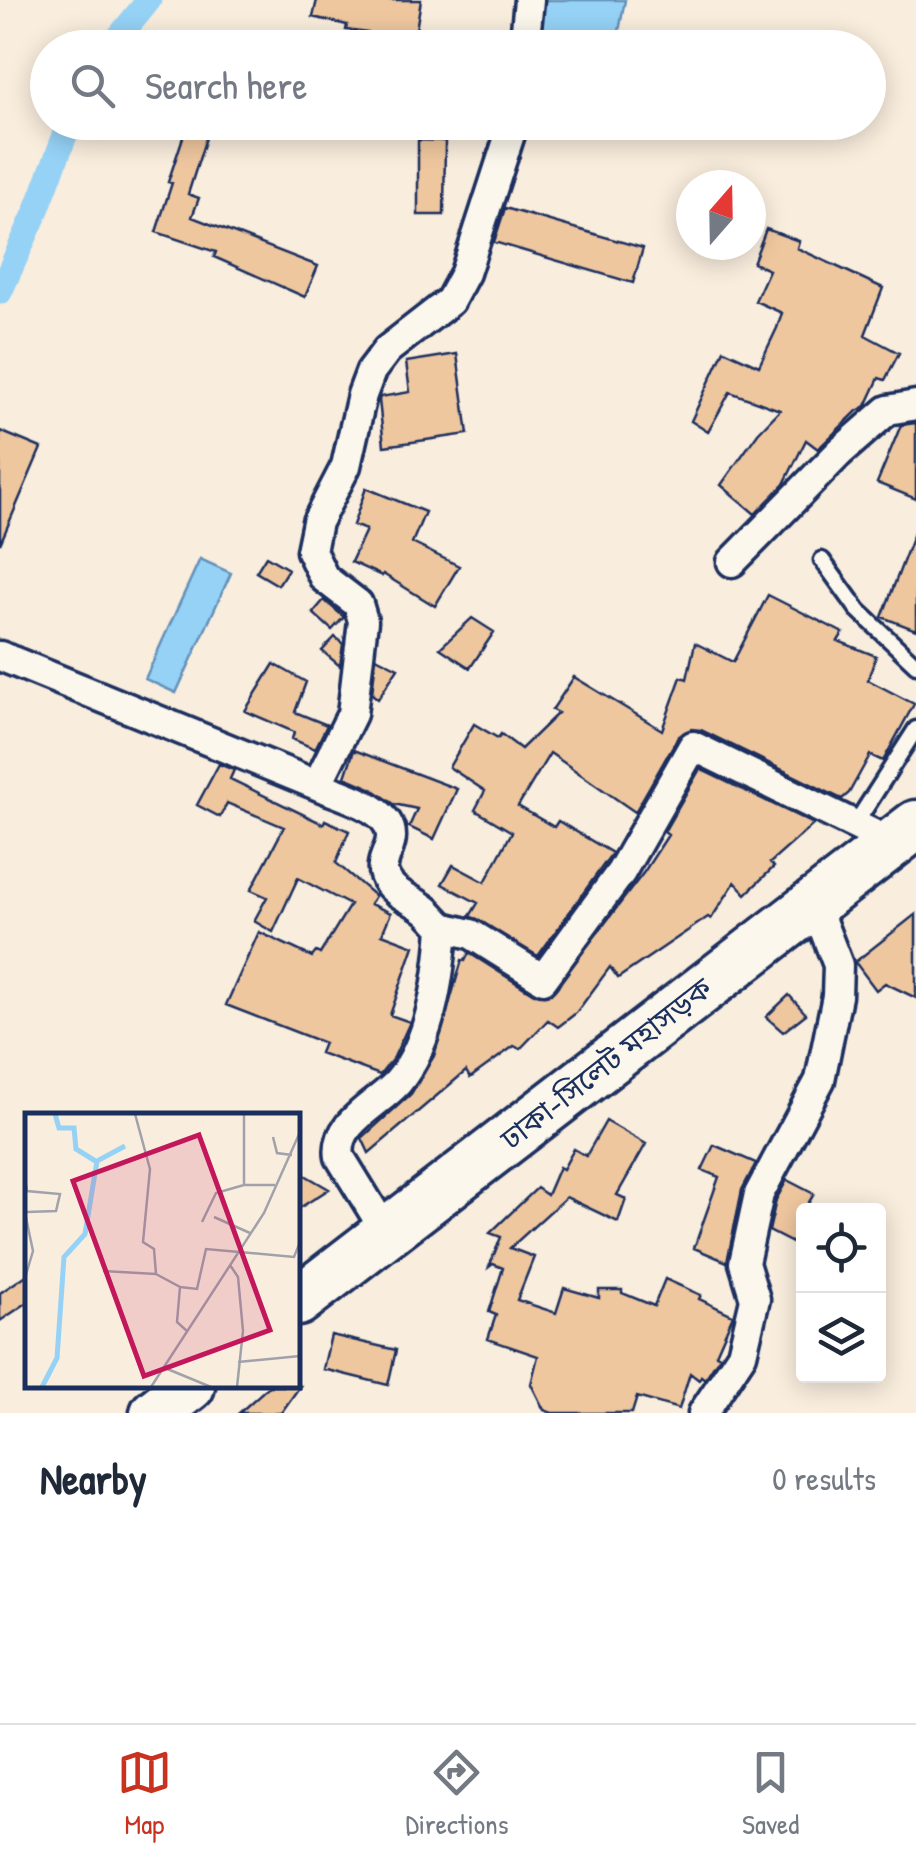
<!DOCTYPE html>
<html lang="en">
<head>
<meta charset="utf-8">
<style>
	body { margin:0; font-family:"Patrick Hand","Noto Sans Bengali",sans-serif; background:#f2f2f3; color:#1f2937 }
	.controls { position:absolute; right:30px; bottom:30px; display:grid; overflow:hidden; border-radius:10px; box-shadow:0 5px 25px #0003 }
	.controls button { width:90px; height:90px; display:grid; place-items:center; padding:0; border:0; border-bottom:2px solid #e0e1e3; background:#fff; color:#1f2937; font:50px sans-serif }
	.compass { position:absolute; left:676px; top:170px; width:90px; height:90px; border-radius:50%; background:#fff; box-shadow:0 5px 25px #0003; rotate:20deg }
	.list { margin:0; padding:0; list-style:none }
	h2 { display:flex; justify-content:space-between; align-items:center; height:130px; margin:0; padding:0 40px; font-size:42px }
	h2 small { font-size:32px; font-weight:400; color:#747a83 }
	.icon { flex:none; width:55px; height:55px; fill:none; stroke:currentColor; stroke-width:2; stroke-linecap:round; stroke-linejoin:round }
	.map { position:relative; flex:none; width:916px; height:1413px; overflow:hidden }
	.search { position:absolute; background:#fff; box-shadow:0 5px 25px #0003; left:30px; right:30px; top:30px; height:110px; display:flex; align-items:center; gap:25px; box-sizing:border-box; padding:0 35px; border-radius:55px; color:#747a83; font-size:38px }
	.sheet { height:310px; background:#fff }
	nav { display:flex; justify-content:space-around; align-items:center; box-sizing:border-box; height:140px; border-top:2px solid #e0e1e3; background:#fff; font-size:28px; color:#747a83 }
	nav a { display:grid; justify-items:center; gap:5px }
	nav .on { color:#c8321e }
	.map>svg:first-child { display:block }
	.water { fill:#95d2f6; stroke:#6491b9; stroke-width:2.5 }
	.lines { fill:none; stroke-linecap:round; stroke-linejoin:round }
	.canal { stroke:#95d2f6; stroke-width:25 }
	.building { fill:#efc79f; stroke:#1b2f5e; stroke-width:2.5 }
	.service-casing { stroke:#1b2f5e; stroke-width:21 }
	.minor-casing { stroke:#1b2f5e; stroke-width:35 }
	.trunk-casing { stroke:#1b2f5e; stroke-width:55 }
	.service { stroke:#fbf7ec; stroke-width:14 }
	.minor { stroke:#fbf7ec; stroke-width:28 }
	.trunk { stroke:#fbf7ec; stroke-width:48 }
	.labels { text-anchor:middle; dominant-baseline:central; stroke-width:9; stroke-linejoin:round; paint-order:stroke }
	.street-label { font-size:30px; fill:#1b2f5e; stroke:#fbf7ec }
	.inset-river { fill:none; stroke:#95d2f6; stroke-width:5 }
	.inset-road { fill:none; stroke:#a0a1aa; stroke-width:2.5 }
	.view { fill:#c2185b; fill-opacity:0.15; stroke:#c2185b; stroke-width:5 }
	.inset-edge { fill:none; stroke:#1b2f5e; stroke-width:5 }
</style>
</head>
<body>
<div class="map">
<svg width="916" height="1413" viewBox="0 0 916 1413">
	<rect width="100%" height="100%" fill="#f9eddd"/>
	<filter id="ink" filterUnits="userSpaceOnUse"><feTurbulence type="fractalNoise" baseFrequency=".01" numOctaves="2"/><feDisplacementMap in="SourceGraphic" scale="20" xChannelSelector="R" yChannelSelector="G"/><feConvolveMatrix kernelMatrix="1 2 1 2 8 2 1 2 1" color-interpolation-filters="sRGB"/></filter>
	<g filter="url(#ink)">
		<!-- water -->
		<path class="water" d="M541 0H625L616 47 533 48Z
			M200 559 231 573 176 693 145 679Z"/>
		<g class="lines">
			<!-- canal -->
			<path class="canal" d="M110 48 149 0
				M0 292 36 212 70 122"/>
		</g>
		<!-- building -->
		<path class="building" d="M317 0H421L413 48H383L384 35 346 30 347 25 313 17Z
			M188 122H211L188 194 199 198 192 217 318 266 305 297 214 257 216 252 156 232 172 183 168 182Z
			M418 140 445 141 444 215H418Z
			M505 208 643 248 633 283 494 242Z
			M766 229 799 241 797 248 883 288 865 335 899 353 885 380 879 378 866 406 857 411 818 449 806 440 784 484 755 514 721 485 758 433 780 410 730 392 708 432 691 421 724 350 759 366 777 328 782 313 755 301 769 270 753 263Z
			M457 354 468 434 384 446 379 400 380 397 410 392 406 362Z
			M916 423V499L877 483 901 425Z
			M0 431 41 448 0 544Z
			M366 488 425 512 412 543 459 566 435 606 383 574 382 576 351 562 366 530 353 525Z
			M914 533H916V630L882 617Z
			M266 556 288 569 278 585 256 572Z
			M768 595 843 633 838 641 876 656 868 680 914 704 883 761 870 755 849 793 842 799 701 730 691 729 678 737 635 812 550 753 518 806 554 827 558 821 612 853 538 956 470 916 478 903 442 884 453 865 485 882 512 832 475 810 485 791 449 767 474 724 498 738 501 734 521 749 558 713 552 710 574 677 662 730 681 677 687 679 695 643 733 662Z
			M324 600 344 617 332 630 313 613Z
			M472 618 494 632 470 668 440 648Z
			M335 637 343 644 340 666 322 651Z
			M376 657 398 668 378 699 372 694Z
			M274 664 306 682 295 712 327 725 315 749 292 739 294 732 245 711Z
			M354 750 457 789 434 839 409 827 417 809 394 804 371 788 345 777Z
			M219 764 234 770 230 779 323 824 325 820 349 831 336 863 375 896 370 904 391 913 382 934 414 946 390 1015 410 1022 394 1057 380 1075 320 1053 324 1043 226 1005 259 932 312 957 316 952 320 954 350 905 298 878 273 932 254 921 267 897 251 890 284 827 227 803 220 817 197 805Z
			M700 769 814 824 770 863 774 867 746 894 735 882 711 919 708 917 618 978 610 967 576 1013 558 1027 548 1020 520 1049 514 1046 470 1078 466 1071 369 1153 362 1138 411 1094 434 1056 462 960 465 961 469 953 534 994H551L644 872 668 835 664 832Z
			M916 914V998L885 983 876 990 855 962Z
			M789 995 806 1014 783 1032 766 1017Z
			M606 1121 646 1144 617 1195 626 1199 618 1222 566 1197 510 1248 534 1257 517 1300 556 1313 564 1288 599 1298V1290H622V1293L654 1306 665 1279 701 1295 699 1299 733 1315 716 1354 720 1356 705 1379 701 1376 699 1380 690 1373 679 1409 637 1397 632 1413H552L544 1410 531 1384 538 1356 488 1339 496 1315 489 1312 503 1268 493 1264 489 1267 501 1237 490 1233 537 1188 547 1195 559 1167 563 1169 574 1149 586 1156Z
			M714 1145 756 1163 742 1190 727 1262 694 1248 719 1177 702 1170Z
			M298 1171 329 1189 298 1209Z
			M787 1180 814 1194 804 1210V1249L769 1231 776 1200Z
			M28 1274V1302L0 1321V1293Z
			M331 1335 396 1350 388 1385 323 1369Z
			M269 1386H300L281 1413H239Z"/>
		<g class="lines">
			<defs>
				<path id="service" d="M822 560 858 610 916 665
					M854 826 916 729"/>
				<path id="minor" d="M524 48 529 0
					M732 562 840 452 888 410 916 405
					M0 656 317 785
					M443 927 471 934 543 979 621 872 693 746 900 847
					M386 1232 340 1157C334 1122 378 1105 398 1082 431 1043 440 976 443 927 437 922 432 915 426 910 413 899 390 893 384 875 379 861 391 850 391 837 392 807 339 795 317 785L352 714 363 621 358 604 324 578 311 551 317 522 346 466 362 395 371 371 387 350 450 301 465 273 514 122
					M703 1413 742 1354 755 1299 744 1263 759 1194 820 1080 837 996 838 965 814 903"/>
				<path id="trunk" d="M298 1301 916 825
					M155 1413 190 1386"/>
			</defs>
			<!-- service casing -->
			<use href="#service" class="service-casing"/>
			<!-- minor casing -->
			<use href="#minor" class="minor-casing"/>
			<!-- trunk casing -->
			<use href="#trunk" class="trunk-casing"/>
			<!-- service -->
			<use href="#service" class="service"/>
			<!-- minor -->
			<use href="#minor" class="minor"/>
			<!-- trunk -->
			<use href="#trunk" class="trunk"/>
		</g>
	</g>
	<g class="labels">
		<!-- street labels -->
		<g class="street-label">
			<text transform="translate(606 1063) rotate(-38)">ঢাকা-সিলেট মহাসড়ক</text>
		</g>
	</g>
	<!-- overview -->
	<g transform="translate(25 1113)">
		<rect width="275" height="275" fill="#f9eddd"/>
		<path class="inset-river" d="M30 1 34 15H49L51 36 72 49M17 274 32 245 39 144 60 121 72 48 100 33"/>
		<path class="inset-road" d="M110 1 125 56 118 129 129 136 131 161 155 174 152 209 163 219M219 1V72H250M248 24 252 40 267 42M0 66 2 78 35 81 31 98 2 99M0 100 8 138 0 165M189 104 225 120M177 109 191 80 219 72M205 152 213 164 218 218 212 274M78 158 131 161M155 174 172 176 181 136 269 144 275 129M213 249 275 243M140 255 186 274M126 274 239 100 275 19"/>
		<path class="view" d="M174 22 245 217 119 263 48 68Z"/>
		<rect width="275" height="275" class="inset-edge"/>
	</g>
</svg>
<div class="controls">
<button><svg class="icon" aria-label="locate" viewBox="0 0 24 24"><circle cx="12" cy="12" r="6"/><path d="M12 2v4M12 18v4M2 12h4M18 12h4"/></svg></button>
<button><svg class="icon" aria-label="layers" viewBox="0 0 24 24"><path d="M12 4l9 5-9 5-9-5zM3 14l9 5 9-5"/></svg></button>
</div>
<svg class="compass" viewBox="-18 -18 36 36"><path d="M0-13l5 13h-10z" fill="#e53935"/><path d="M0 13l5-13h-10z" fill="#747a83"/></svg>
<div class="search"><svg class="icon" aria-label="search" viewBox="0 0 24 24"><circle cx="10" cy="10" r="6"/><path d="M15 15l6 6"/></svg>Search here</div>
</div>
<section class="sheet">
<h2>Nearby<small>0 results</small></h2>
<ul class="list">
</ul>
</section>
<nav>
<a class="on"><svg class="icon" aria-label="map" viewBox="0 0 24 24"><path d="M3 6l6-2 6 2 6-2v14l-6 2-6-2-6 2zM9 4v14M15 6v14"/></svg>Map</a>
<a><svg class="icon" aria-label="directions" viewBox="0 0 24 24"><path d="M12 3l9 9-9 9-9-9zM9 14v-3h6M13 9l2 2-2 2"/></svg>Directions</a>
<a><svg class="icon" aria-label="saved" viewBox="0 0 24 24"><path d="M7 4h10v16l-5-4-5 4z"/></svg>Saved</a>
</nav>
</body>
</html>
